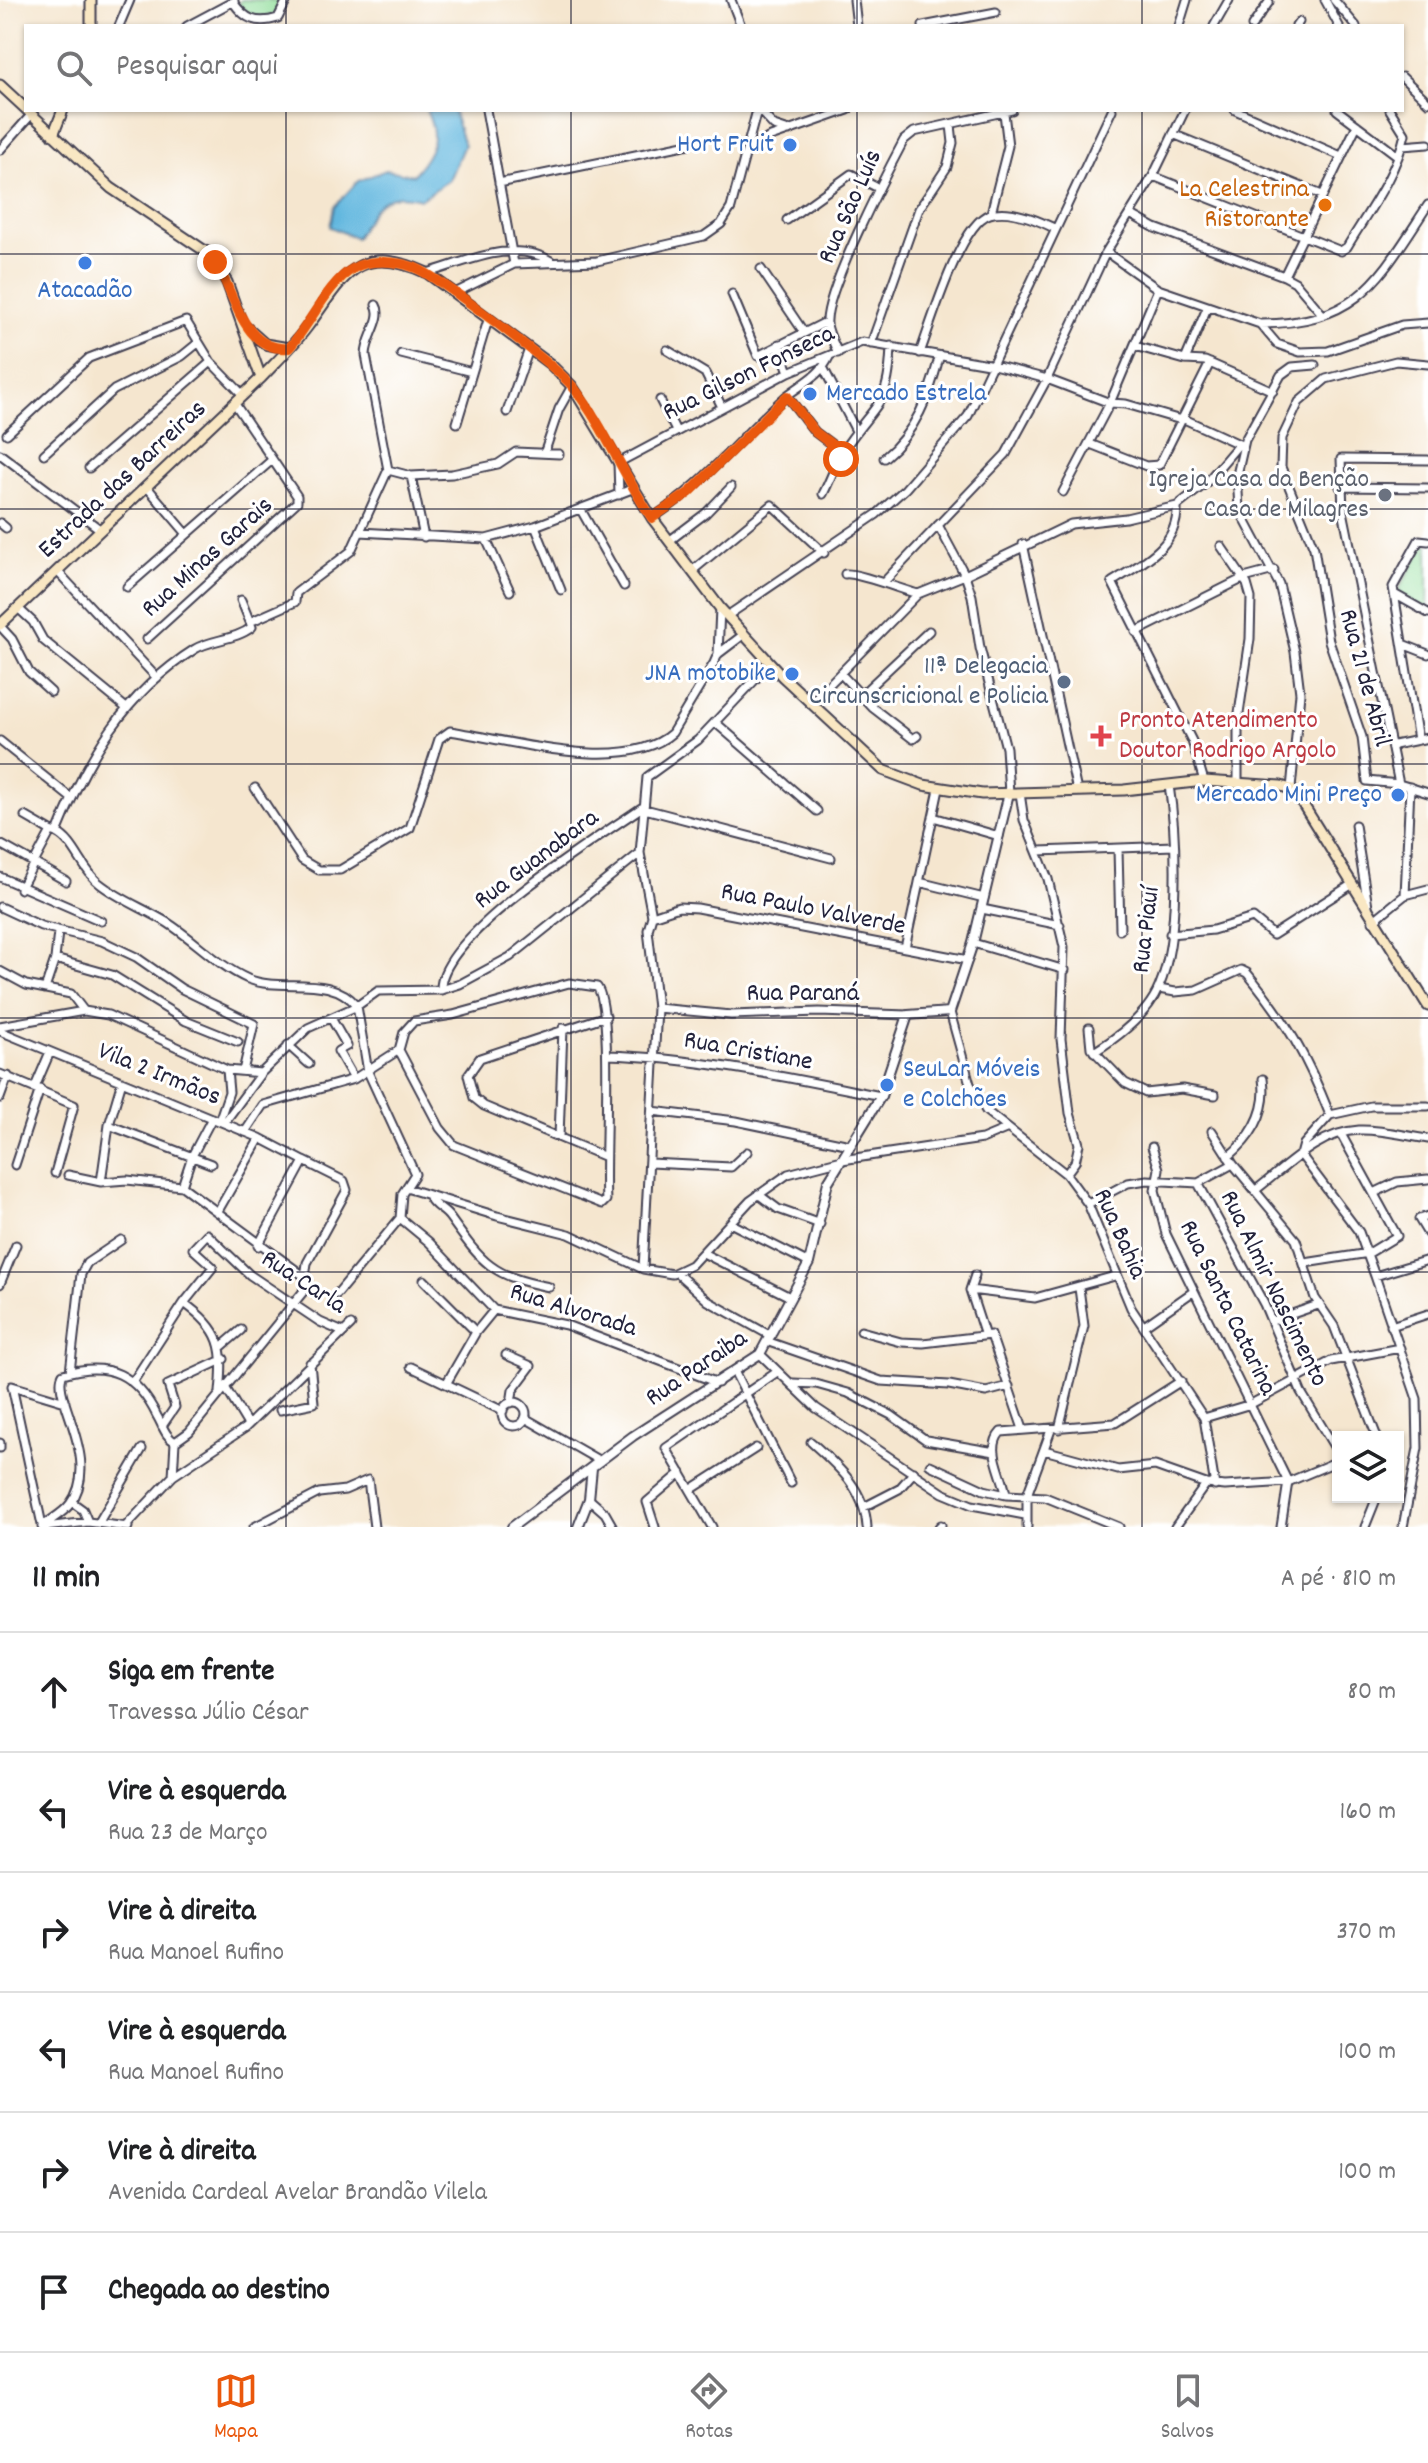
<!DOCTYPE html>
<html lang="pt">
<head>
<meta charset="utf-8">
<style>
	body { margin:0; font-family:Dekko,sans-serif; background:#f2f2f2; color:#202124 }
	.controls { position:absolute; right:24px; bottom:24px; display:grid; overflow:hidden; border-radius:0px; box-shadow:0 2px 6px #0004 }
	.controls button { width:72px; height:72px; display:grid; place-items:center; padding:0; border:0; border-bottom:2px solid #e0e0e0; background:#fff; color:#202124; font:40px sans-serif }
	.stop { position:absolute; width:24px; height:24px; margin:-18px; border:6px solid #ea580c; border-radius:50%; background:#fff }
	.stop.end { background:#ea580c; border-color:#fff; box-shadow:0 2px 8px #0008 }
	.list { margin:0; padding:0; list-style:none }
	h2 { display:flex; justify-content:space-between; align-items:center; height:104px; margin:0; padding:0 32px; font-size:34px }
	h2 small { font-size:26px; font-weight:400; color:#757577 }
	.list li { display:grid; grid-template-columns:52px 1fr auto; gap:24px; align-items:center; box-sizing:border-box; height:120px; padding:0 32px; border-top:2px solid #e0e0e0 }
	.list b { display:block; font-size:30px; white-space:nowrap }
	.list p { margin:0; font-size:26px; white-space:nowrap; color:#757577 }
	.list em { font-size:26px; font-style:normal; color:#757577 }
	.icon { flex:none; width:44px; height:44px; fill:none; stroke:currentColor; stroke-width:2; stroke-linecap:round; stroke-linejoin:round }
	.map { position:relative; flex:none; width:1428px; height:1527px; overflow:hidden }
	.search { position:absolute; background:#fff; box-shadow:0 2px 6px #0004; left:24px; right:24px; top:24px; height:88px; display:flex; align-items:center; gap:20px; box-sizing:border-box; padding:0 28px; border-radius:0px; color:#757577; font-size:30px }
	.sheet { height:824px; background:#fff }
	nav { display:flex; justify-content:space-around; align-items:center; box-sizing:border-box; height:112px; border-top:2px solid #e0e0e0; background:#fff; font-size:22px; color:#757577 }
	nav a { display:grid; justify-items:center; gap:4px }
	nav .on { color:#ea580c }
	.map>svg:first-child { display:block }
	.green { fill:#92de9b; stroke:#5a806b; stroke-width:2 }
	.water { fill:#62b7df; stroke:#426c8d; stroke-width:2 }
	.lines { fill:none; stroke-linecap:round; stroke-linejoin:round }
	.minor-casing { stroke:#423f51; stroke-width:11 }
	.tertiary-casing { stroke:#423f51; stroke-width:12 }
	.secondary-casing { stroke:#423f51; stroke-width:13 }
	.minor { stroke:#fff; stroke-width:7 }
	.tertiary { stroke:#fff; stroke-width:8 }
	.secondary { stroke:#f9e7c3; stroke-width:9 }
	.route { stroke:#ea580c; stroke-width:10 }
	.grid { fill:none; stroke:#22223b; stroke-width:2; stroke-opacity:0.55 }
	.shop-dot { fill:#3f7fe0; stroke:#fff; stroke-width:3 }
	.food-dot { fill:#e8710a; stroke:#fff; stroke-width:3 }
	.worship-dot { fill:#6b7280; stroke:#fff; stroke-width:3 }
	.service-dot { fill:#5c6f8a; stroke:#fff; stroke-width:3 }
	.health-dot { fill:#e0444e; stroke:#fff; stroke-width:3 }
	.labels { text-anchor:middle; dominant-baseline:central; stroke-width:6; stroke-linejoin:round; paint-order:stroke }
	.shop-label { font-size:26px; fill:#366cbe; stroke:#fff; text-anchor:end }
	.food-label { font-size:26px; fill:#c56008; stroke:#fff; text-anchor:end }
	.street-label { font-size:26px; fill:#22223b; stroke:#fff }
	.worship-label { font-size:26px; fill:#5b616d; stroke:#fff; text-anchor:end }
	.service-label { font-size:26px; fill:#4e5e75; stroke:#fff; text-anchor:end }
	.health-label { font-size:26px; fill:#be3a42; stroke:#fff; text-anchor:start }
</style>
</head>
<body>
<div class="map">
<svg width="1428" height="1527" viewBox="0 0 1428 1527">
	<rect width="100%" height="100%" fill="#fff"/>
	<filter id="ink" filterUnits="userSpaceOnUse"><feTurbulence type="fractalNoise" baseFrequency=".0125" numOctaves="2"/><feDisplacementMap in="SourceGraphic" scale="16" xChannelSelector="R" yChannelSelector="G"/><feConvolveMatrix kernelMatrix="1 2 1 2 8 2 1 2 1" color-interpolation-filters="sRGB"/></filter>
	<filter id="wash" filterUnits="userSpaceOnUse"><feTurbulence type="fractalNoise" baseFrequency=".006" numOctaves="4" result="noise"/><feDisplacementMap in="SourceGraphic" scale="32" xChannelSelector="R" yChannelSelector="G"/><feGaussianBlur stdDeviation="1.8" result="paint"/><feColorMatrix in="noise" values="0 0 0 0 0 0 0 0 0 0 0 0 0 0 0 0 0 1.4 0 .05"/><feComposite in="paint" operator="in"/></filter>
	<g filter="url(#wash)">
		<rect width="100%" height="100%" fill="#f5e6cf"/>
		<!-- green -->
		<path class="green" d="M242 0H284C280 18 268 17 252 17L237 4Z
			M1425 544 1428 545V613L1396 595Z"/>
		<!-- water -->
		<path class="water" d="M426 110H453L464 145 449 180 421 199C380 189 375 207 356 238L330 227 334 207 358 181 386 170 413 175C432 153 440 138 426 110Z"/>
	</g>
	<g filter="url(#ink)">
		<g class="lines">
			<defs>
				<path id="minor" d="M731 0 741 26
					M854 0 857 26
					M1325 0 1339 26
					M1334 0 1356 26
					M233 2C245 19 256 25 278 18L287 0
					M119 26 130 0
					M187 26 234 1
					M923 26 996 12
					M1179 26 1187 0
					M1214 26 1229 0
					M1252 26 1269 2
					M1296 26 1299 22
					M1402 77 1428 102
					M486 110 514 264
					M759 110 774 126 789 131
					M1235 110 1341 156
					M1337 110 1398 156
					M1173 134 1322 195
					M1402 146 1428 144
					M0 150 31 115
					M750 151 768 138 848 110
					M1153 176 1341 251 1347 247C1368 212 1396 175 1405 134L1390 110
					M499 183 689 144
					M991 213 1008 146 1004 113
					M1130 214 1155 228 1284 276 1295 282 1323 315
					M787 220 851 174 878 188
					M1106 252 1158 289 1260 324 1277 344 1300 352 1328 351 1402 325 1428 323
					M761 269 803 331
					M427 273C466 262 513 238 551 261
					M1284 276 1357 125
					M455 293 514 264 597 261 704 236 721 224 731 208 757 110
					M732 294 758 356 826 322
					M1260 324C1360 323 1379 279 1428 205
					M779 344 789 372
					M871 344 919 209 947 167 953 143 951 125
					M1135 346 1185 360 1205 361 1273 391
					M667 350 705 373 722 407
					M838 353C834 344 828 333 827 324 824 293 887 172 904 140L914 132 1012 110
					M920 353C931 324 960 223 990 214 1010 208 1038 220 1056 229
					M401 354 472 372
					M1185 360 1207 308
					M1428 364 1396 361 1326 379 1299 402 1282 438 1281 467 1314 548 1329 641 1362 737 1367 781 1399 784 1428 793
					M823 367 856 431
					M787 396 815 432 843 453
					M660 400 676 431
					M507 412 529 349
					M1182 418 1239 444
					M457 423 488 320
					M7 434 89 358 186 321 211 362 243 395
					M1090 444 1146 466 1159 465 1210 363
					M545 451 559 409 572 386
					M0 454 101 530
					M44 454 114 390 182 356 198 343
					M884 458C916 432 929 396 939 358
					M89 468 211 362
					M388 470 411 476 452 474 498 464 516 452 559 454
					M411 476 424 537
					M147 487 187 534
					M1340 487 1428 488
					M1063 492 1110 403 1158 289
					M823 494C832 477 838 456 849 442 879 400 889 403 891 346
					M619 495 618 463 789 372 862 342 994 365 1047 379 1110 403 1126 404 1181 420
					M1177 506C1179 546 1142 563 1112 582L1192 741 1204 781
					M581 510 624 586
					M652 518C703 486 739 438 784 398 799 385 820 377 829 357
					M0 523 6 528
					M938 525 965 575 972 596 980 648 1006 748 1009 793
					M535 526 561 590
					M360 532 486 539 535 526 632 489
					M486 539 510 591
					M669 541 706 513 731 487
					M1023 544 1077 791
					M1221 546 1247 584 1251 598 1250 639 1238 720V783
					M692 571 772 505 824 553
					M58 572 157 678
					M845 574C855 572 903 590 918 594
					M884 582 1006 454 1047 379 1106 252 1153 176 1185 110
					M127 587 272 460
					M1396 595 1428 613
					M241 600 252 627C236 640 212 639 195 649 125 693 87 758 57 833 75 842 82 870 99 883 120 900 146 909 168 923 196 941 217 965 248 979 283 993 330 972 357 1006L368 1072 415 1174 402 1194 400 1218 337 1294
					M19 609 33 622 43 640 125 707
					M727 616 877 514 905 489 968 416 1112 110
					M252 621 295 602 296 593 351 551 388 470 366 355C366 338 384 318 376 305
					M0 626 12 639 29 672 51 692
					M1136 632 1244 578 1274 570
					M147 639 297 502V496L235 404
					M1405 645 1428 654
					M718 654 743 635
					M841 674 873 708 913 739 917 736
					M861 695 929 631
					M811 703 918 594 965 575 1071 524 1126 518 1177 506 1205 484 1239 444 1243 446
					M716 723 817 811
					M1418 740 1393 587 1419 540 1428 541
					M0 741 71 798
					M1394 745 1428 738
					M1399 784 1343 511 1341 459 1428 460
					M255 788 302 860 319 870H340L410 828 439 739 450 731C509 740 626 775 672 733L714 663 718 654 720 608
					M1291 789 1300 693 1295 652 1279 584 1239 509 1237 475 1245 440 1281 375 1292 367 1315 365
					M1020 793 1024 820 1048 879 1064 947 1061 1039 1070 1113 1079 1144 1075 1162 1066 1174
					M641 808 831 858
					M25 816 51 831
					M933 817 999 836
					M1355 825 1368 906
					M0 844 66 881
					M1118 849 1120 930
					M1039 851 1174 846
					M0 877 101 921
					M919 882 984 898
					M20 889 51 831 57 833
					M1405 895 1410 787
					M0 907 41 926 102 941 136 957 182 989 254 1024 243 1071
					M982 909 1060 925
					M652 916 679 907 697 908 968 960
					M652 916 640 853 647 777 698 740 770 664
					M1373 921 1405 895 1428 889
					M1170 934 1213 930 1253 918 1273 935 1351 885
					M973 943 1065 970
					M905 948 939 789
					M55 959 112 975 186 1021 238 1042
					M0 971 26 985 71 994 84 1011 108 1015 227 1070 261 1073
					M569 983 597 987C614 1009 603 1160 606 1200L602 1204 454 1145 440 1128 399 1050 404 1032 414 1021 453 1015Z
					M45 989 55 959 58 932
					M1159 989 1175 992 1196 990 1241 970 1247 973C1287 1021 1307 1057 1330 1115L1304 1144 1301 1155 1359 1232 1375 1276 1428 1260
					M441 990C438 936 598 838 641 808
					M657 1008 731 1015 819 1012 908 1015
					M950 1012 970 1084 986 1111 1066 1174 1088 1204 1131 1308 1204 1418 1215 1486
					M331 1018 347 1046 338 1051 354 1079
					M0 1026 84 1011
					M1089 1028 1091 1048 1125 1083 1146 1093 1182 1089 1215 1095
					M0 1031 260 1138 304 1161 258 1246
					M288 1045 309 1064
					M1094 1052C1118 1037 1148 1014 1159 987 1180 938 1177 837 1169 785
					M607 1055C699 1058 790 1078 881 1096
					M0 1074 74 1105 55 1173
					M35 1087 50 1052
					M0 1098 8 1076
					M652 1111 736 1121 850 1145
					M1330 1115 1371 1106H1428
					M219 1121 229 1092 227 1070
					M224 1123 261 1073 308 1028 357 1006 378 991 441 990 460 984 510 957 640 853
					M109 1125 211 1164
					M1212 1131 1233 1164 1296 1240 1315 1298 1334 1326 1377 1437
					M245 1132 263 1105 354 1079 399 1050
					M559 1137 563 1028
					M1152 1147 1159 1169 1155 1190 1166 1234 1288 1482 1281 1527
					M603 1156 484 1106 474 1098 468 1075 480 1058 606 1016
					M1228 1157C1252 1137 1268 1111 1263 1079
					M650 1163 731 1167 747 1152
					M15 1165 40 1089
					M68 1175 101 1182 127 1180 182 1186 308 1279
					M101 1182 109 1125 122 1081
					M1198 1183 1264 1304 1301 1392 1338 1453
					M182 1186 192 1156 212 1118
					M406 1188 497 1216 569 1234 643 1269 672 1274 691 1265 750 1201 788 1174 842 1160 982 1139 1006 1129
					M1257 1189C1287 1166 1319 1132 1359 1130 1381 1129 1406 1136 1428 1139
					M1374 1193 1397 1182 1428 1179
					M758 1194 778 1209 820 1224
					M429 1197C435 1208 444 1209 450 1218 483 1264 492 1276 549 1287
					M1088 1204 1128 1183 1147 1180 1198 1183 1233 1164
					M218 1211 260 1138
					M1428 1216 1419 1219 1428 1234
					M400 1218 429 1242 494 1310 566 1325 718 1383
					M730 1223 809 1263
					M703 1253 790 1297
					M1305 1263 1369 1253 1397 1236 1341 1134
					M643 1269 657 1008 648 930 652 916
					M678 1274 708 1301 771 1336
					M975 1275 970 1290 984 1333
					M1375 1276 1417 1399 1418 1448 1403 1527
					M424 1280 476 1332
					M0 1284 16 1245
					M970 1290 1035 1298 1115 1276
					M184 1303C221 1329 225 1348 220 1392
					M1272 1321 1318 1305
					M1144 1326 1194 1291
					M1391 1326 1428 1314
					M861 1331 901 1342 923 1343 991 1335 1023 1429
					M769 1342 881 1381 949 1385 986 1392 1009 1386
					M221 1347 241 1330
					M760 1354 816 1408 943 1493 972 1505 1025 1515
					M506 1355 531 1366 513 1390 511 1403
					M411 1367 503 1411
					M70 1372 81 1274 87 1263 121 1240
					M735 1373 791 1483
					M134 1380 184 1303 213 1267 193 1249 207 1234 250 1275 320 1322 343 1332
					M793 1383 816 1384 848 1393 891 1415 926 1440 995 1452
					M446 1384 476 1332 494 1310
					M225 1387 248 1425
					M502 1414a12 12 0 1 1 24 0a12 12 0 1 1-24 0Z
					M280 1410 314 1403 310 1363
					M525 1418 600 1461
					M1204 1418 1251 1404 1331 1361 1400 1348
					M162 1426 175 1407 168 1385 224 1359
					M1059 1429 1084 1326 1079 1288
					M175 1442 189 1432 303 1292 307 1263 347 1190 344 1181 304 1161
					M811 1442C838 1466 865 1489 867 1527
					M0 1443V1448
					M1044 1450 1118 1470 1155 1466 1206 1484 1225 1486 1288 1482 1338 1461
					M930 1465 984 1490 1006 1495 1045 1497 1119 1527
					M173 1476 175 1442
					M692 1489 756 1448
					M1006 1495C1004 1475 985 1449 1001 1432L1115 1423 1181 1381
					M589 1499 605 1513 613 1527
					M72 1502 83 1510 88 1522
					M864 1507 899 1489 914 1472
					M99 1522 142 1449
					M42 1525 12 1386 65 1402
					M126 1526 173 1476 245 1428 351 1325
					M42 1527C49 1520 63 1514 70 1504 103 1460 50 1395 63 1374 109 1360 137 1375 157 1416 163 1426 165 1436 175 1442
					M45 1527 88 1522 128 1527
					M254 1527 319 1493 345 1490 368 1480 374 1527
					M655 1527 647 1502 681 1473
					M712 1527 666 1448 777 1372
					M939 1527 941 1525
					M1027 1527V1495L1051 1430
					M1175 1527 1206 1484
					M1365 1527 1377 1497"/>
				<path id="tertiary" d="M512 1527 633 1436 760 1354 809 1263 828 1182 881 1096 908 1015 950 1012 973 943 1009 793
					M578 1527 589 1499 592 1468"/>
				<path id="secondary" d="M91 26V0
					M0 85 111 188 208 253 227 282 261 378
					M53 135 63 110
					M247 328 265 344 289 348
					M0 625 261 378C277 361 294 345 308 326 344 277 357 241 427 273L550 364 572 386 652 518 720 608 783 677 883 770 923 785 982 794 1124 790 1204 781 1281 786 1291 789 1299 798 1428 1006"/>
			</defs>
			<!-- minor casing -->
			<use href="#minor" class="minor-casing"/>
			<!-- tertiary casing -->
			<use href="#tertiary" class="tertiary-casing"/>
			<!-- secondary casing -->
			<use href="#secondary" class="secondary-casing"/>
			<!-- minor -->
			<use href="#minor" class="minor"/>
			<!-- tertiary -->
			<use href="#tertiary" class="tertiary"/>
			<!-- secondary -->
			<use href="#secondary" class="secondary"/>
		</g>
	</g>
	<g class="lines" filter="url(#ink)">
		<!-- route -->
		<path class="route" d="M215 262C235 292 242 352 289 348 308 327 330 280 354 268 370 259 396 261 413 267 437 275 557 367 574 388 605 427 624 477 652 518L690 492 787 396 815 432 843 453 841 459"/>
	</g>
	<!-- grid -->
	<path class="grid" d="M286 0V26M571 0V26M857 0V26M1142 0V26M286 110V1527M571 110V1527M857 110V1527M1142 110V1527M0 254H1428M0 509H1428M0 764H1428M0 1018H1428M0 1272H1428"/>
	<!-- markers -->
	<g class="shop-dot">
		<circle cx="790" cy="145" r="8"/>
		<circle cx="85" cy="263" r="8"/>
		<circle cx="810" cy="394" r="8"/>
		<circle cx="792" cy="674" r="8"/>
		<circle cx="1398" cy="795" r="8"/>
		<circle cx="887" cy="1085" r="8"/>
	</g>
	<circle class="food-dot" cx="1325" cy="205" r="8"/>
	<circle class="worship-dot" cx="1385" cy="495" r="8"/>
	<circle class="service-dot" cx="1064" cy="682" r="8"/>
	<path class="health-dot" d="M1097 724h8v8h8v8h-8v8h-8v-8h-8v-8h8z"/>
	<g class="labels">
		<!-- shop labels -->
		<g class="shop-label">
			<text x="774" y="145">Hort Fruit</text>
			<text x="85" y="291" text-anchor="middle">Atacadão</text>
			<text x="826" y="394" text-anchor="start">Mercado Estrela</text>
			<text x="776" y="674">JNA motobike</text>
			<text x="1382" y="795">Mercado Mini Preço</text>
			<text x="903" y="1070" text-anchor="start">SeuLar Móveis<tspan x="903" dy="30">e Colchões</tspan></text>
		</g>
		<!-- food labels -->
		<g class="food-label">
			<text x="1309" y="190">La Celestrina<tspan x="1309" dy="30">Ristorante</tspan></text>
		</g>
		<!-- street labels -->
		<g class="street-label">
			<text transform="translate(851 207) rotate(-66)">Rua São Luís</text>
			<text transform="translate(749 374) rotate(-26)">Rua Gilson Fonseca</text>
			<text transform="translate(123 480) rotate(-43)">Estrada das Barreiras</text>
			<text transform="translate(208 558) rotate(-42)">Rua Minas Garais</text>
			<text transform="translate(1364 678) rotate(75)">Rua 21 de Abril</text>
			<text transform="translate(537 860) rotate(-37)">Rua Guanabara</text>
			<text transform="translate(813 910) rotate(11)">Rua Paulo Valverde</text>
			<text transform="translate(1147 930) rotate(-83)">Rua Piauí</text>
			<text x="803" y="994">Rua Paraná</text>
			<text transform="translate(748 1052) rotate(10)">Rua Cristiane</text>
			<text transform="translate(159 1075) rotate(22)">Vila 2 Irmãos</text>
			<text transform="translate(1119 1234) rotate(66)">Rua Bahia</text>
			<text transform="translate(303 1283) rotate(33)">Rua Carla</text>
			<text transform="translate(1273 1289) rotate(64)">Rua Almir Nascimento</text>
			<text transform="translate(1227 1308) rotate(64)">Rua Santa Catarina</text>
			<text transform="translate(573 1311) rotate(17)">Rua Alvorada</text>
			<text transform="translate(697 1369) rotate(-34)">Rua Paraiba</text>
		</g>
		<!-- worship labels -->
		<g class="worship-label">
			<text x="1369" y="480">Igreja Casa da Benção<tspan x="1369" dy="30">Casa de Milagres</tspan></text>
		</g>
		<!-- service labels -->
		<g class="service-label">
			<text x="1048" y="667">11ª Delegacia<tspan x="1048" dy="30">Circunscricional e Policia</tspan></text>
		</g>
		<!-- health labels -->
		<g class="health-label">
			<text x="1119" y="721">Pronto Atendimento<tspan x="1119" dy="30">Doutor Rodrigo Argolo</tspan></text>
		</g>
	</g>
</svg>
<div class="controls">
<button><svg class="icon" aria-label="layers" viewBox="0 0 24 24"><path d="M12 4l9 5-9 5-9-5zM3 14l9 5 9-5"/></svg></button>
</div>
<div class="stop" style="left:841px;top:459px"></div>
<div class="stop end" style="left:215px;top:262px"></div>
<div class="search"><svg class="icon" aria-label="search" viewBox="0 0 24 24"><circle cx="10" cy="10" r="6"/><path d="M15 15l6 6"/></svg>Pesquisar aqui</div>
</div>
<section class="sheet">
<h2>11 min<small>A pé · 810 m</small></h2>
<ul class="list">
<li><svg class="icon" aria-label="ahead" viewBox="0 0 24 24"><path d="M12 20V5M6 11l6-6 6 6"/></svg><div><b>Siga em frente</b><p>Travessa Júlio César</p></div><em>80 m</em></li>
<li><svg class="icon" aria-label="left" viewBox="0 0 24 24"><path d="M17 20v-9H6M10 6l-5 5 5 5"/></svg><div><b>Vire à esquerda</b><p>Rua 23 de Março</p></div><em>160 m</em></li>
<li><svg class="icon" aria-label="right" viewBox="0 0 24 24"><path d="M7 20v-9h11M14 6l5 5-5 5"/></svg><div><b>Vire à direita</b><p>Rua Manoel Rufino</p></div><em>370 m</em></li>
<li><svg class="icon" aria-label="left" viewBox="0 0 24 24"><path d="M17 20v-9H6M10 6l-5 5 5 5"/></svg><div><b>Vire à esquerda</b><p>Rua Manoel Rufino</p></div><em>100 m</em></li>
<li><svg class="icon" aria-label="right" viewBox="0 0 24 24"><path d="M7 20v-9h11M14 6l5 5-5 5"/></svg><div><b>Vire à direita</b><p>Avenida Cardeal Avelar Brandão Vilela</p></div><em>100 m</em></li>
<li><svg class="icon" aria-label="arrive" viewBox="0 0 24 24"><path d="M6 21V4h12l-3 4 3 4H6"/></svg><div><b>Chegada ao destino</b></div></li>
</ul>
</section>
<nav>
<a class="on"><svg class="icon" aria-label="map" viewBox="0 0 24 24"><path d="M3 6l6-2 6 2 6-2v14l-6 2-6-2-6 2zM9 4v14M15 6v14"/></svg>Mapa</a>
<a><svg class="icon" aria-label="directions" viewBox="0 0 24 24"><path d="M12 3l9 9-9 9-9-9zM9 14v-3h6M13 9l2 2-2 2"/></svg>Rotas</a>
<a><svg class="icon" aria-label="saved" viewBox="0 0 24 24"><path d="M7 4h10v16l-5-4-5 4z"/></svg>Salvos</a>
</nav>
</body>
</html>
